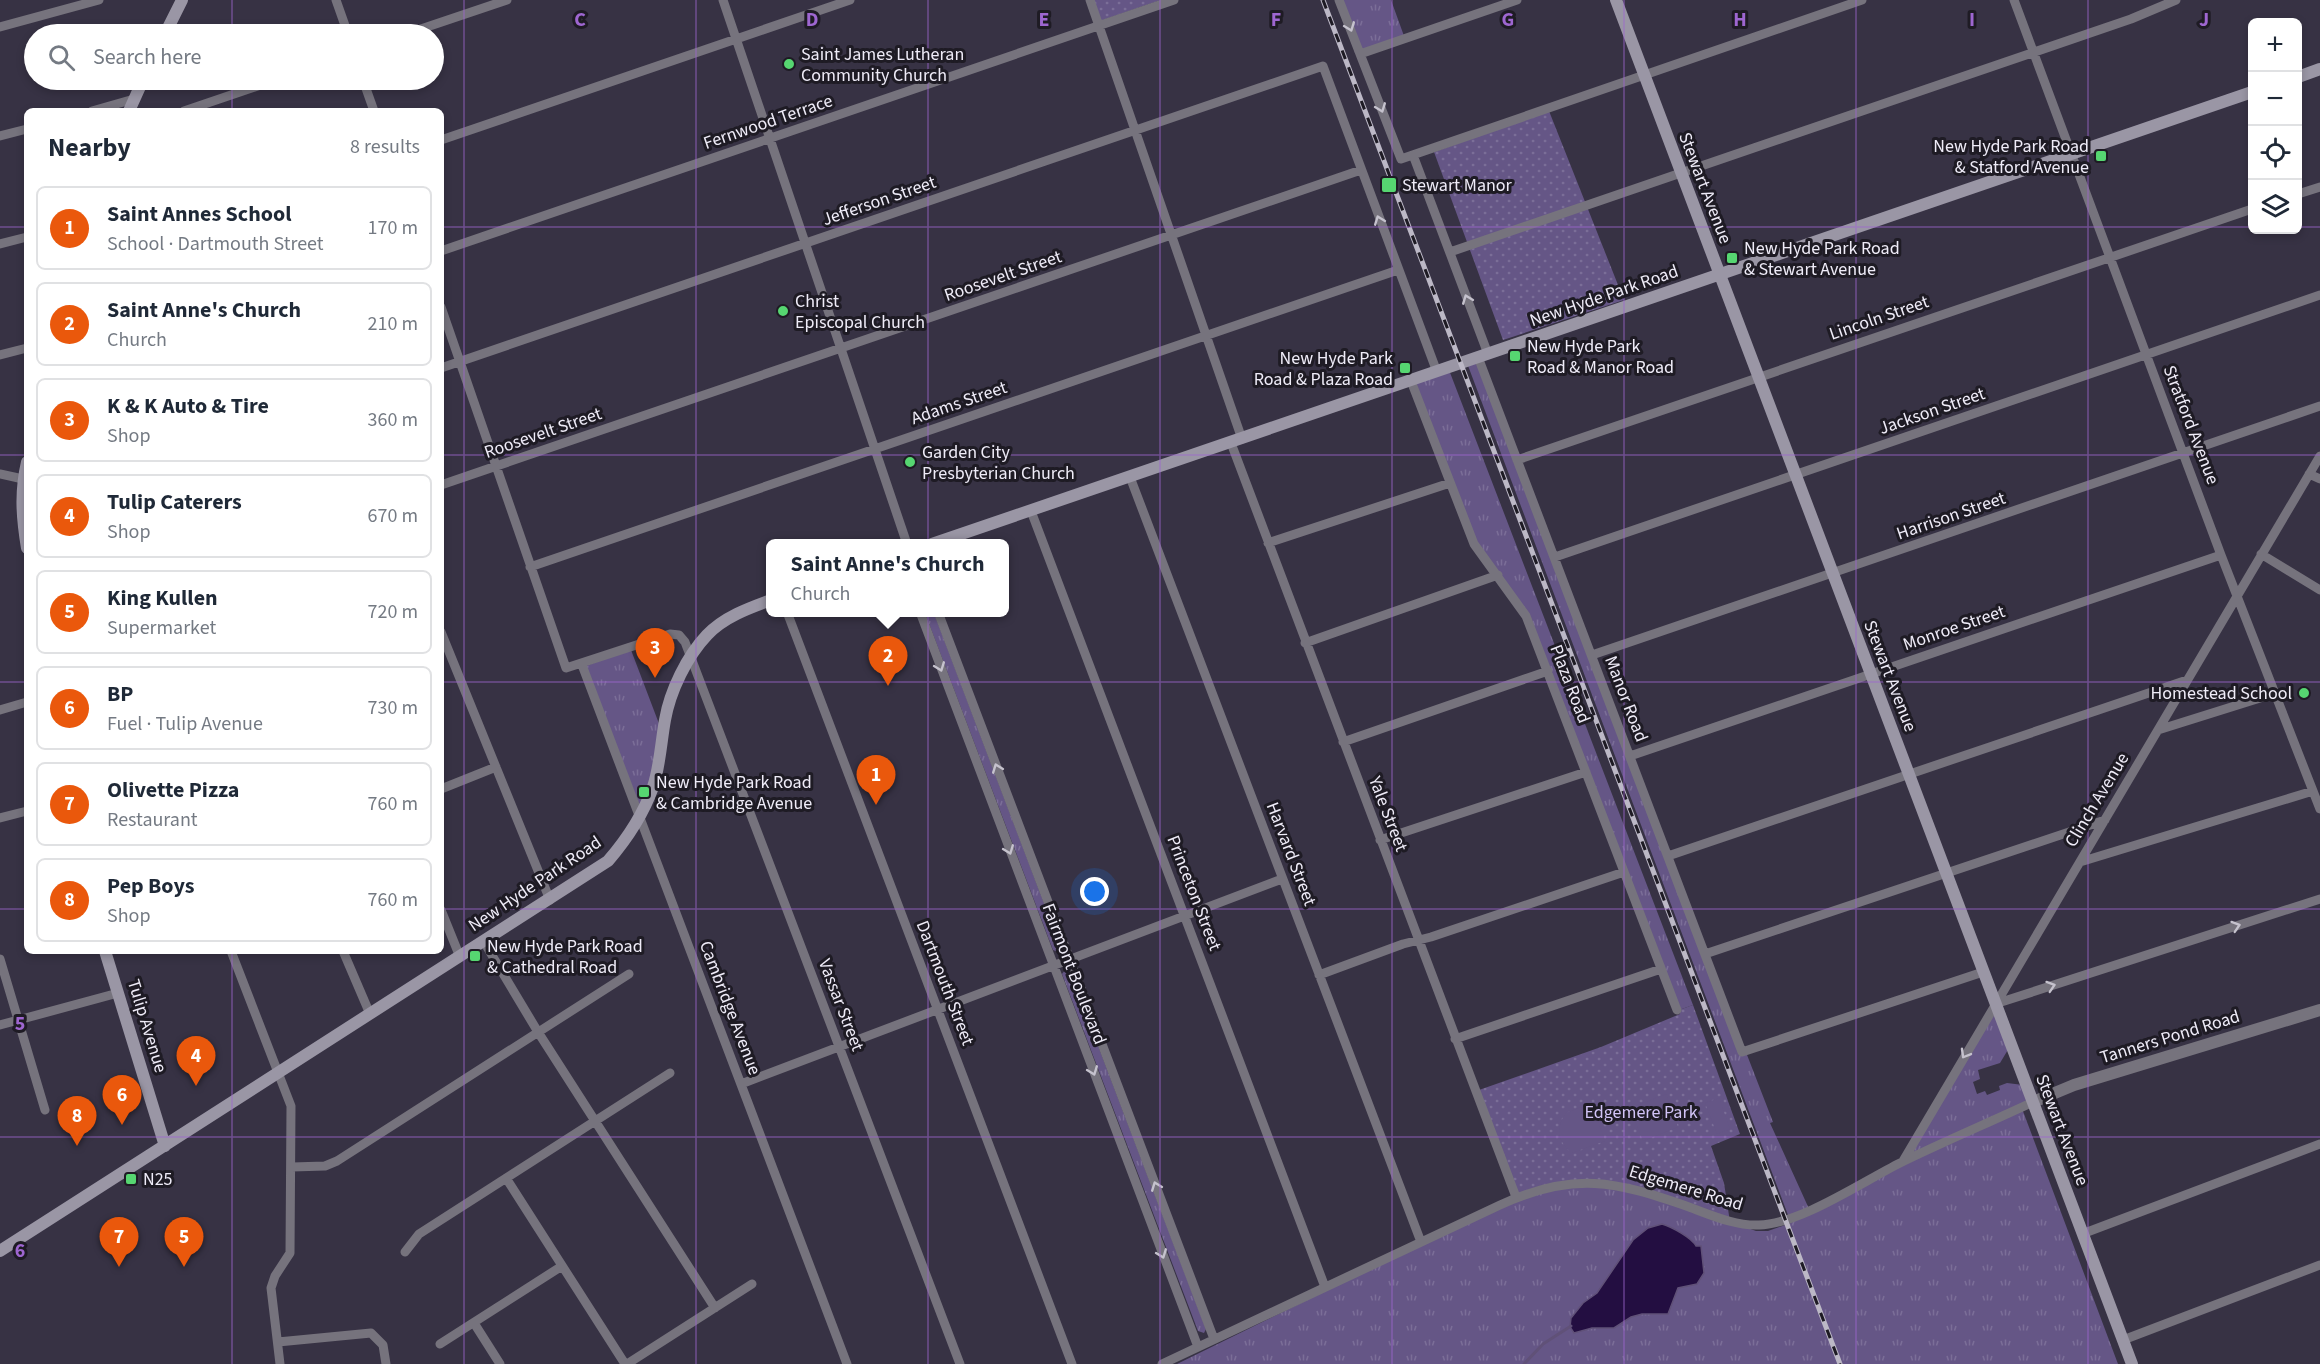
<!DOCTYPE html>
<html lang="en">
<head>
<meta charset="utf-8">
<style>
	body { margin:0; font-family:"Source Sans 3",sans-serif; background:#f6f6f7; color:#1f2937 }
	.controls { position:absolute; right:18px; top:18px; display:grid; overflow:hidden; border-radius:9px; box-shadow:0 3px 9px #0003 }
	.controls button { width:54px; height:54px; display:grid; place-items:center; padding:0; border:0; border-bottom:2px solid #e0e1e3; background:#fff; color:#1f2937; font:30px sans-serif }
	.you { position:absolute; left:1095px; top:892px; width:21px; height:21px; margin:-15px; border:4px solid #fff; border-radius:50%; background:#1a73e8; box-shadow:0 0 0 9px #1a73e833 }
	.badge { display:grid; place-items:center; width:39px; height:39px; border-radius:50%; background:#ea580c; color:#fff; font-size:20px; font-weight:700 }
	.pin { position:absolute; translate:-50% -50px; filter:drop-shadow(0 2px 3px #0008) }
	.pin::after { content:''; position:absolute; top:32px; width:21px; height:18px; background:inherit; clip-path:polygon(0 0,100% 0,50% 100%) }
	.popup { position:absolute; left:766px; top:539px; width:243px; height:78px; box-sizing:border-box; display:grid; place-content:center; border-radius:9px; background:#fff; filter:drop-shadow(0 2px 4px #0005); font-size:20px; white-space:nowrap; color:#747a83 }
	.popup b { font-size:22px; color:#1f2937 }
	.popup::after { content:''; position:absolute; left:50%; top:100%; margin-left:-12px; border:12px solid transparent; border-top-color:#fff }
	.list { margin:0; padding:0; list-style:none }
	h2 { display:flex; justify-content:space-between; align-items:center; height:78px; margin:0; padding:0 24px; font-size:26px }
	h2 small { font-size:20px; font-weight:400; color:#747a83 }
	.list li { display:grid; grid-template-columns:39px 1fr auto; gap:18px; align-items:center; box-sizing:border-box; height:84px; margin:0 12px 12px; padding:0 12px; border:2px solid #e0e1e3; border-radius:9px }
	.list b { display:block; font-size:22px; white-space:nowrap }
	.list p { margin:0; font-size:20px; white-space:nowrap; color:#747a83 }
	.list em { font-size:20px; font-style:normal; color:#747a83 }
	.icon { flex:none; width:33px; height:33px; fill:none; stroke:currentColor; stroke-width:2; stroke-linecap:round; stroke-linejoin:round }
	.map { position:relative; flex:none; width:2320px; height:1364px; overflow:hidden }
	.search { position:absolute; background:#fff; box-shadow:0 3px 9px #0003; left:24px; top:24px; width:420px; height:66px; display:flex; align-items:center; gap:15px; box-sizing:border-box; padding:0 21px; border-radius:33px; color:#747a83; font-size:22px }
	.panel { position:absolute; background:#fff; box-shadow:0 3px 9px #0003; left:24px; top:108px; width:420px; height:846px; border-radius:9px }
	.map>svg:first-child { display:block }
	.grass { fill:url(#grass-tufts) }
	.park { fill:url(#park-dots) }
	.pitch { fill:#655686 }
	.water { fill:#230e41; stroke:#605178; stroke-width:1.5 }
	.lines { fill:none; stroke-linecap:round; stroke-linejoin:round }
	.stream { stroke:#605178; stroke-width:3 }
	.minor { stroke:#76737d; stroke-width:9 }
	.tertiary { stroke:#76737d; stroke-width:12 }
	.secondary { stroke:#9a96a5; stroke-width:12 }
	.rail-casing { stroke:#bcb8c6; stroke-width:5 }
	.rail { stroke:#1e1b24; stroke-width:3; stroke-dasharray:9; stroke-linecap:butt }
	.oneway { stroke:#c5c2cd }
	.grid { fill:none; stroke:#9e66d0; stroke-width:1.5; stroke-opacity:0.55 }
	.poi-dot { fill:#56d671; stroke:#1e1b24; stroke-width:2 }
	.labels { text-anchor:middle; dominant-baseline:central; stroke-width:6; stroke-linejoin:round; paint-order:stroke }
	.poi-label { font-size:18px; fill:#efecf8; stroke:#1e1b24; text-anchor:start }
	.street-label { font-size:18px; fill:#efecf8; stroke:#1e1b24 }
	.park-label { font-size:18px; fill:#d2c4f7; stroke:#1e1b24 }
	.grid-label { font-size:20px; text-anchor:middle; font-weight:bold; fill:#9e66d0; stroke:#1e1b24; stroke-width:6; stroke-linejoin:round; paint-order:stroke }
</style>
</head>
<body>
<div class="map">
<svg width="2320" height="1364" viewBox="0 0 2320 1364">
	<defs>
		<pattern id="grass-tufts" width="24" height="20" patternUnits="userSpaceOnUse" patternTransform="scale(1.5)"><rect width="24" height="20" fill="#655686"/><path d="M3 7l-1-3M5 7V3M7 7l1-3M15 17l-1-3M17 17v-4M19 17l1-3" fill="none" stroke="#7b6e98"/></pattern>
		<pattern id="park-dots" width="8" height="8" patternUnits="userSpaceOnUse" patternTransform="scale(1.5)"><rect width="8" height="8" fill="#655686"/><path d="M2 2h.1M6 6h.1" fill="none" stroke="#7b6e98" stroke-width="1.8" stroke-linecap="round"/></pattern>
	</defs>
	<rect width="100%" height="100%" fill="#373244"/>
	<!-- grass -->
	<path class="grass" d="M1342 0H1391L1404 36 1355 53Z
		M1478 360 1773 1122 1770 1123 1810 1211 1903 1163 1994 1010 2009 1048 2000 1063 1978 1070 1980 1079 1973 1082 1977 1094 1985 1091 1987 1095 2000 1090 1999 1086 2007 1083 2023 1085 2029 1101 2021 1106 2118 1364H1177L1516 1197 1579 1182 1641 1190 1756 1231H1768L1791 1223 1467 363Z
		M1449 370 1693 1005 1679 1010 1522 607 1476 547 1411 383Z
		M925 613H934L1061 948 1058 952 1053 950Z
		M631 650 661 729 655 768 641 809 585 666Z
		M1066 969 1070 972 1206 1329 1204 1333 1198 1331 1062 974Z"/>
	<!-- park -->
	<path class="park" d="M1093 0H1161L1100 21Z
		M1549 111 1624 300 1503 340 1434 152Z
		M1693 1005 1740 1134 1711 1146 1724 1183 1730 1222 1641 1190 1579 1182 1519 1196 1479 1090 1601 1047 1680 1014 1679 1010Z"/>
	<!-- pitch -->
	<path class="pitch" d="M1666 1094 1678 1127 1643 1141 1630 1108Z
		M1719 1098 1730 1129 1717 1134 1705 1103Z
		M1581 1107 1594 1110 1605 1141 1572 1153C1558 1142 1555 1128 1566 1113Z"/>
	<!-- water -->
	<path class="water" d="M1662 1224C1672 1227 1692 1238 1696 1246H1701L1704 1273 1697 1284 1678 1288 1668 1314H1642L1631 1317 1614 1328H1592L1574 1333 1570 1327 1571 1318 1583 1303 1597 1293 1633 1240 1648 1228Z"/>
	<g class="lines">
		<!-- stream -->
		<path class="stream" d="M1524 1364 1543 1344 1571 1326"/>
		<!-- minor -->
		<path class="minor" d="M336 0 348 34
			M723 0 907 544
			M1090 0 1242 439
			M1339 0 1401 159 1862 0
			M2014 0 2221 555 2320 809
			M0 27 99 0
			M406 34 507 0
			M1360 54 1517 0
			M363 80 374 111
			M92 111 134 99
			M184 111 275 80
			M0 136 27 129
			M441 140 850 0
			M1413 155 1488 354
			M2298 194 2320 187
			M0 244 27 237
			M441 251 1174 0
			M1450 252 2131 19 2176 0
			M441 307 566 668 670 634 679 635 685 642 960 1364
			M0 355 27 348
			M1478 357 1742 1052 1983 972
			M441 368 1323 66 1437 372
			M1411 381 1474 544 1526 616 1677 1010
			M1231 443 1516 1197
			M1517 460 2252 209
			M0 474 23 479
			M2309 474 2320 479
			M1130 477 1421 1242
			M441 485 1361 170
			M1031 511 1325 1287
			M1268 543 1450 483
			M2261 554 2320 590
			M1555 557 2320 295
			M530 567 1398 270
			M787 612 1072 1364
			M920 612 1198 1347
			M938 612 1214 1339
			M441 632 550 900
			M1305 643 1498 575
			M1592 655 2320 406
			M582 665 847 1364
			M0 710 27 702
			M2158 730 2276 693
			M1343 742 1548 671
			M1630 756 2221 555
			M441 789 496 767
			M0 818 27 811
			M1380 840 1586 772
			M1668 856 2187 680
			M2080 862 2313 791
			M441 910 460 957
			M484 942 538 1032 715 1308
			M231 951 291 1106 290 1253 275 1276 271 1288 280 1364
			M343 951 370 1014
			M1705 954 2105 820
			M0 959 45 1110
			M1319 975 1403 944 1431 937 1624 872
			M1995 1004 2320 899
			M0 1025 118 993
			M1455 1039 1661 969
			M741 1084 1282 879
			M1903 1161 2320 456
			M292 1167 325 1166 337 1161 629 974
			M506 1178 625 1364
			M2082 1234 2320 1144
			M405 1252 419 1234 670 1073
			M474 1323 500 1364
			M2123 1340 2320 1265
			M278 1342 371 1333 383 1345 386 1364
			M440 1344 562 1266
			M627 1364 752 1284
			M1162 1364 1500 1205C1574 1171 1615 1181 1689 1207 1711 1215 1735 1226 1759 1225 1800 1224 1862 1182 1900 1163 1943 1142 1988 1123 2033 1102"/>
		<!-- tertiary -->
		<path class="tertiary" d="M2033 1102 2074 1085 2320 1010"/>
		<!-- secondary -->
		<path class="secondary" d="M1616 0 2132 1364
			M165 34 182 0
			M2298 77 2320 69
			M129 111 143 80
			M27 462C20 492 22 518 27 548
			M932 544 2252 92
			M105 951 165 1146
			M0 1251 608 861C627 839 643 815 653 787 660 766 661 742 665 720 670 691 687 656 707 635 724 617 749 608 771 600"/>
		<defs>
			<path id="rail" d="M1323 0 1840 1364"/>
		</defs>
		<!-- rail casing -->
		<use href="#rail" class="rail-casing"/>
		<!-- rail -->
		<use href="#rail" class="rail"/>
	</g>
	<!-- one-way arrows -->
	<defs><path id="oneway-chevron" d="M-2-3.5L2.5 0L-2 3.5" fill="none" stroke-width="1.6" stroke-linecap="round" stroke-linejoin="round" transform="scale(1.5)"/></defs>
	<g class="oneway">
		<use href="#oneway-chevron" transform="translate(1350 27) rotate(69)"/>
		<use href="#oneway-chevron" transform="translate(1381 108) rotate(69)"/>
		<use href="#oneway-chevron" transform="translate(1379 220) rotate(-111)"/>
		<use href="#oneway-chevron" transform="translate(1467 299) rotate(-111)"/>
		<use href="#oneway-chevron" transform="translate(940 667) rotate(69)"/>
		<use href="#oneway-chevron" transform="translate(997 768) rotate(-111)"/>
		<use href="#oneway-chevron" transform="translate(1009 850) rotate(69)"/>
		<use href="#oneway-chevron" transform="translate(2236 926) rotate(-18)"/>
		<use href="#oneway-chevron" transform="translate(2051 986) rotate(-18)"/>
		<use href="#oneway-chevron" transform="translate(1965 1054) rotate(120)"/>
		<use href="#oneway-chevron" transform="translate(1093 1071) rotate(69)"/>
		<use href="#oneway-chevron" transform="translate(1156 1186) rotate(-111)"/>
		<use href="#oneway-chevron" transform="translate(1162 1254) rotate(69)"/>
	</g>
	<!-- grid -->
	<path class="grid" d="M232 0V34M464 0V1364M696 0V1364M928 0V1364M1160 0V1364M1392 0V1364M1624 0V1364M1856 0V1364M2088 0V1364M232 80V111M0 227H27M441 227H2252M2298 227H2320M0 455H27M441 455H2320M0 682H27M441 682H2320M0 909H27M441 909H2320M232 951V1364M0 1137H2320"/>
	<!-- markers -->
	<g class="poi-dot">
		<circle cx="789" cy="64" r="6"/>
		<rect x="2095" y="150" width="12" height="12" rx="3"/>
		<rect x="1381" y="177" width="16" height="16" rx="3"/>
		<rect x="1726" y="252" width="12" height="12" rx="3"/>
		<circle cx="783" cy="311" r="6"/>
		<rect x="1509" y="350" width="12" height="12" rx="3"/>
		<rect x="1399" y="362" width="12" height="12" rx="3"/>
		<circle cx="910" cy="462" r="6"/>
		<circle cx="2304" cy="693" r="6"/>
		<rect x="638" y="786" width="12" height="12" rx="3"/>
		<rect x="469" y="950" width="12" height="12" rx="3"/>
		<rect x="125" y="1173" width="12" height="12" rx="3"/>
	</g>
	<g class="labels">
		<!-- poi labels -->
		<g class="poi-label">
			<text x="801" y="54">Saint James Lutheran<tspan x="801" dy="21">Community Church</tspan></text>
			<text x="2089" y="146" text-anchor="end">New Hyde Park Road<tspan x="2089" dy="21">&amp; Statford Avenue</tspan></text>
			<text x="1402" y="185">Stewart Manor</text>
			<text x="1744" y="248">New Hyde Park Road<tspan x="1744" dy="21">&amp; Stewart Avenue</tspan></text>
			<text x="795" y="301">Christ<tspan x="795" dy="21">Episcopal Church</tspan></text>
			<text x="1527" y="346">New Hyde Park<tspan x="1527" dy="21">Road &amp; Manor Road</tspan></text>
			<text x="1393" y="358" text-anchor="end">New Hyde Park<tspan x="1393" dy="21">Road &amp; Plaza Road</tspan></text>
			<text x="922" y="452">Garden City<tspan x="922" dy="21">Presbyterian Church</tspan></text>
			<text x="2292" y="693" text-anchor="end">Homestead School</text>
			<text x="656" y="782">New Hyde Park Road<tspan x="656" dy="21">&amp; Cambridge Avenue</tspan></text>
			<text x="487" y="946">New Hyde Park Road<tspan x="487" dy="21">&amp; Cathedral Road</tspan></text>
			<text x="143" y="1179">N25</text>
		</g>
		<!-- street labels -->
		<g class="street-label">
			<text transform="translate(768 122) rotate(-19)">Fernwood Terrace</text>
			<text transform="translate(1705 188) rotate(69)">Stewart Avenue</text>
			<text transform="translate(879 201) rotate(-19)">Jefferson Street</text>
			<text transform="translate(1003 276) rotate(-19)">Roosevelt Street</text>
			<text transform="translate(1604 296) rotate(-19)">New Hyde Park Road</text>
			<text transform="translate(1879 318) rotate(-19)">Lincoln Street</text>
			<text transform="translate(959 403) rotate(-19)">Adams Street</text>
			<text transform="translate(1932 411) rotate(-19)">Jackson Street</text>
			<text transform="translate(2191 425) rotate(69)">Stratford Avenue</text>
			<text transform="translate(543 433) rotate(-19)">Roosevelt Street</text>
			<text transform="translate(1951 516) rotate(-19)">Harrison Street</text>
			<text transform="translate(1954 628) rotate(-19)">Monroe Street</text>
			<text transform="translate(1890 676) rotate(69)">Stewart Avenue</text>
			<text transform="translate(1570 684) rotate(69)">Plaza Road</text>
			<text transform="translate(1626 699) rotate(69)">Manor Road</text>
			<text transform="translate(2097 800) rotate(-59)">Clinch Avenue</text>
			<text transform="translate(1388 814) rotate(69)">Yale Street</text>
			<text transform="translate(1291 854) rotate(69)">Harvard Street</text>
			<text transform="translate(535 884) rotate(-34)">New Hyde Park Road</text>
			<text transform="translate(1194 893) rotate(69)">Princeton Street</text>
			<text transform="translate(1074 974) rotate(69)">Fairmont Boulevard</text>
			<text transform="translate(945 983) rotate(69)">Dartmouth Street</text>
			<text transform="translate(841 1005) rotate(69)">Vassar Street</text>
			<text transform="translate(730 1008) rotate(69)">Cambridge Avenue</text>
			<text transform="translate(147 1026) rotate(73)">Tulip Avenue</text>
			<text transform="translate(2170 1037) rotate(-17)">Tanners Pond Road</text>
			<text transform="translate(2062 1130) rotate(69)">Stewart Avenue</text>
			<text transform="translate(1686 1188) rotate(17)">Edgemere Road</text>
		</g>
		<!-- park labels -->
		<g class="park-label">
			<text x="1641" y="1112">Edgemere Park</text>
		</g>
	</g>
	<g class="grid-label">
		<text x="580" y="26">C</text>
		<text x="812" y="26">D</text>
		<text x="1044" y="26">E</text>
		<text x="1276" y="26">F</text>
		<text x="1508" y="26">G</text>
		<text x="1740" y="26">H</text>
		<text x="1972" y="26">I</text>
		<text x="2204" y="26">J</text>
		<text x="20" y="1030">5</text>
		<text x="20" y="1257">6</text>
	</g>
</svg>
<div class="controls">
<button>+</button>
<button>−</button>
<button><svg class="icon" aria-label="locate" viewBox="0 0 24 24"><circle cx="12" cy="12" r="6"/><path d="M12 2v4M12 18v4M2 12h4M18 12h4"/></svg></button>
<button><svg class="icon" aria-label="layers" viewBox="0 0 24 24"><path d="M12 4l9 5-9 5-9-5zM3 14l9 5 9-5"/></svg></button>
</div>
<div class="you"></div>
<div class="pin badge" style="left:876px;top:805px">1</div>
<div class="pin badge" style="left:888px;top:686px">2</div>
<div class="popup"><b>Saint Anne's Church</b>Church</div>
<div class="pin badge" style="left:655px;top:678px">3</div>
<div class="pin badge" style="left:196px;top:1086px">4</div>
<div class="pin badge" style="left:184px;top:1267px">5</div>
<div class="pin badge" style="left:122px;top:1125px">6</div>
<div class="pin badge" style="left:119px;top:1267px">7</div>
<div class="pin badge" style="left:77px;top:1146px">8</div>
<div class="search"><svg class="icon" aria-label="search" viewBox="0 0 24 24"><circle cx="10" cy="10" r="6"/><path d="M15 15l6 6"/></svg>Search here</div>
<section class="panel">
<h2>Nearby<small>8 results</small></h2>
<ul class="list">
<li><span class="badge">1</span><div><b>Saint Annes School</b><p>School · Dartmouth Street</p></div><em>170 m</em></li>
<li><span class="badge">2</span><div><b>Saint Anne's Church</b><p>Church</p></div><em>210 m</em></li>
<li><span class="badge">3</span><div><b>K &amp; K Auto &amp; Tire</b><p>Shop</p></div><em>360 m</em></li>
<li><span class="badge">4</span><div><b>Tulip Caterers</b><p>Shop</p></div><em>670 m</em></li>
<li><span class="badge">5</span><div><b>King Kullen</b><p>Supermarket</p></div><em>720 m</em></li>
<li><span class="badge">6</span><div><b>BP</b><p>Fuel · Tulip Avenue</p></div><em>730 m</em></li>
<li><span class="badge">7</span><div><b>Olivette Pizza</b><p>Restaurant</p></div><em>760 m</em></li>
<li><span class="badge">8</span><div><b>Pep Boys</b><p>Shop</p></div><em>760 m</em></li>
</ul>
</section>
</div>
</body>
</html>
